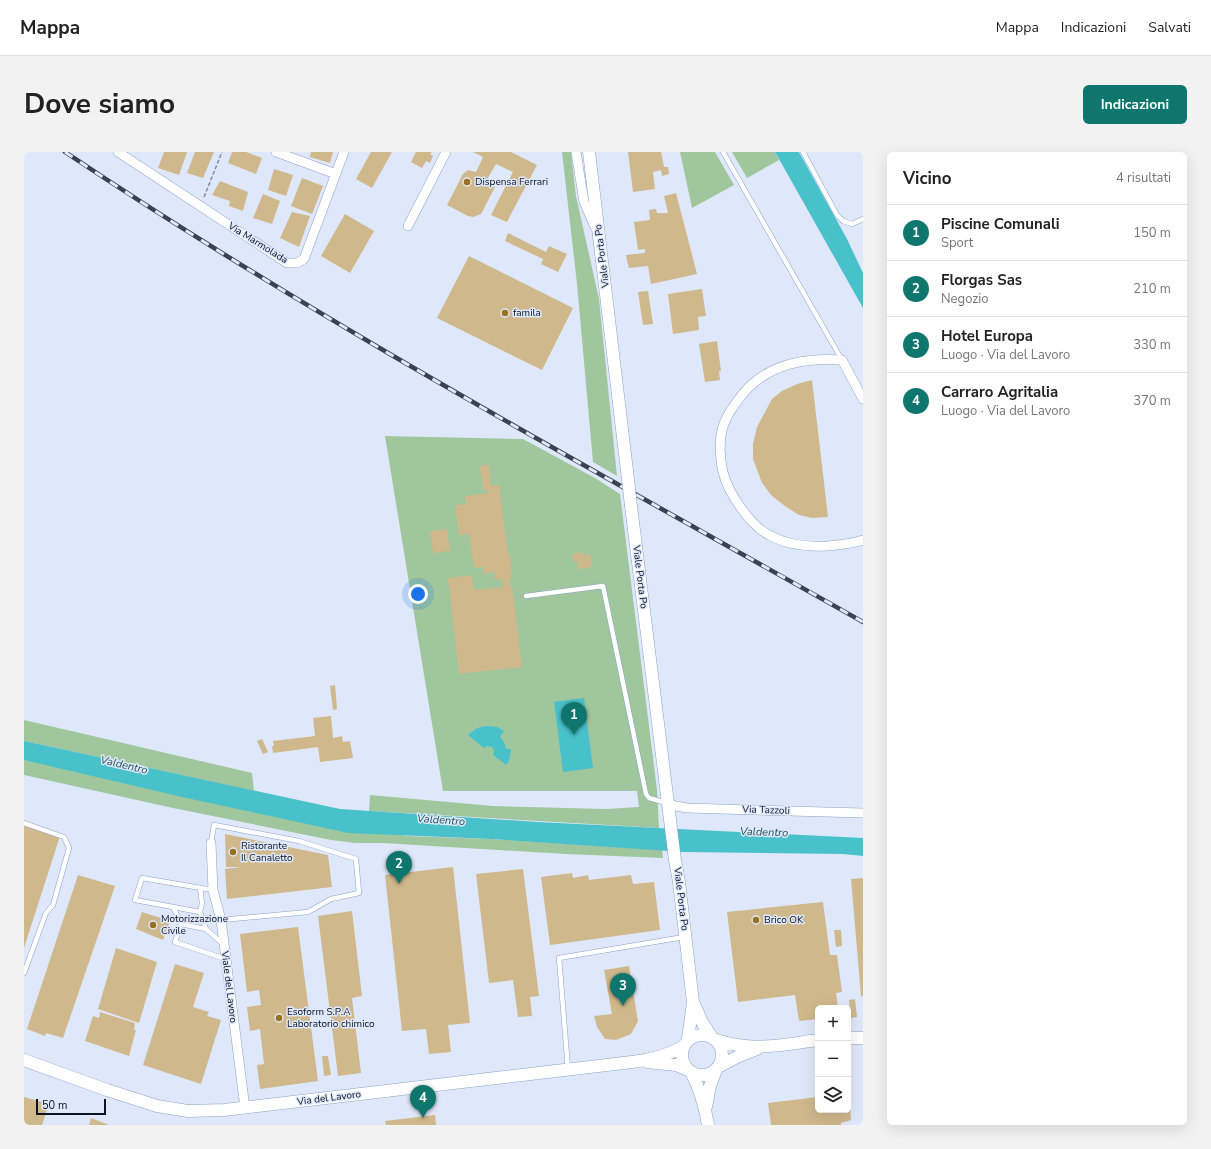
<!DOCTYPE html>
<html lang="it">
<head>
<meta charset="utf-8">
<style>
	body { margin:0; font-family:"Nunito Sans",sans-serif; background:#f2f2f2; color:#222 }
	.controls { position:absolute; right:12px; bottom:12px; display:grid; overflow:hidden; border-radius:6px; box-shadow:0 4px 16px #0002 }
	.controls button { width:36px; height:36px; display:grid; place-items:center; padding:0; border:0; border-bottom:1px solid #e0e0e0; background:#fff; color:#222; font:20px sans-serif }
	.scale { position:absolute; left:12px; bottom:10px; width:70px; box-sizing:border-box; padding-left:4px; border:2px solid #0c1422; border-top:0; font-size:11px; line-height:14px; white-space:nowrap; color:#0c1422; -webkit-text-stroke:3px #dfe8fa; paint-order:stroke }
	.you { position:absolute; left:394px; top:442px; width:14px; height:14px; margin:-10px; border:3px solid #fff; border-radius:50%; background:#1a73e8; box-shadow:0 0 0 6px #1a73e833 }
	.badge { display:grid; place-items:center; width:26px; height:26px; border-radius:50%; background:#0f766e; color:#fff; font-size:13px; font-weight:700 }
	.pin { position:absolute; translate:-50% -33px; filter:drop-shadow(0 1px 2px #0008) }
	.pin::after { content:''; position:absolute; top:21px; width:14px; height:12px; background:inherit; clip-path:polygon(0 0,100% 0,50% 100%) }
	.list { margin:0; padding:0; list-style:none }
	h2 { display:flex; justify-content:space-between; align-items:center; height:52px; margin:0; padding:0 16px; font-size:17px }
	h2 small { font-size:13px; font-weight:400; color:#767676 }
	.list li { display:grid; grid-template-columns:26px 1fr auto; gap:12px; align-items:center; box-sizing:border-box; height:56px; padding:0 16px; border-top:1px solid #e0e0e0 }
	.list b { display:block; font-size:15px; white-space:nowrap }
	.list p { margin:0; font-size:13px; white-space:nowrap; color:#767676 }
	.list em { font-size:13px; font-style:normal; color:#767676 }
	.icon { flex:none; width:22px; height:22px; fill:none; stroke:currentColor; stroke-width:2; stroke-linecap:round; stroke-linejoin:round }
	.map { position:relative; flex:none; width:839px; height:973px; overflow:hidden; border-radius:6px }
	header { display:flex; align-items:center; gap:24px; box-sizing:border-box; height:56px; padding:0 20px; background:#fff; border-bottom:1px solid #e0e0e0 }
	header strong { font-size:19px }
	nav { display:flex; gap:22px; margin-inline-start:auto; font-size:14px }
	.intro { display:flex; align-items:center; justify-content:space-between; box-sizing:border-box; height:96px; padding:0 24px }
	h1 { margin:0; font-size:28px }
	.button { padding:10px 18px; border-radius:6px; background:#0f766e; color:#fff; font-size:14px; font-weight:700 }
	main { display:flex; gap:24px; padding:0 24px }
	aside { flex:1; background:#fff; border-radius:6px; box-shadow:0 4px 16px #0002 }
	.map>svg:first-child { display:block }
	.green { fill:#a0c69d }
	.water { fill:#49c1cb }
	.building { fill:#cfb88c }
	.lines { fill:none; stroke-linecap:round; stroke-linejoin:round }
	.service-casing { stroke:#8ba1c9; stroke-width:5.5 }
	.minor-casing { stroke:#8ba1c9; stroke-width:10 }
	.secondary-casing { stroke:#8ba1c9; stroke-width:13 }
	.path { stroke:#858d9e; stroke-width:1.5; stroke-dasharray:4 2; stroke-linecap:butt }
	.service { stroke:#fff; stroke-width:4.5 }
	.minor { stroke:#fff; stroke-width:9 }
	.secondary { stroke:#fff; stroke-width:12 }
	.rail-casing { stroke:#3a4251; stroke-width:4.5 }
	.rail { stroke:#dfe8fa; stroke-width:3; stroke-dasharray:9; stroke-linecap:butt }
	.secondary-bridge-casing { stroke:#8ba1c9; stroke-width:13; stroke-linecap:butt }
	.secondary-bridge { stroke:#fff; stroke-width:12 }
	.poi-dot { fill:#98721d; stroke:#dfe8fa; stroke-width:1.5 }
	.labels { text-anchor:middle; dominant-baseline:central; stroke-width:3; stroke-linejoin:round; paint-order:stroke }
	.poi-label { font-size:10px; fill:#0c1422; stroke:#dfe8fa; text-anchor:start }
	.street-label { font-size:10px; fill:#0c1422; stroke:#dfe8fa }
	.water-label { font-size:11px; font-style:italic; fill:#215458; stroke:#dfe8fa }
</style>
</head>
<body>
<header>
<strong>Mappa</strong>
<nav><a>Mappa</a><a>Indicazioni</a><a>Salvati</a></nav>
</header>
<div class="intro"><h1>Dove siamo</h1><a class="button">Indicazioni</a></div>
<main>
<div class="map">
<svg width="839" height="973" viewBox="0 0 839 973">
	<rect width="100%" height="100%" fill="#dfe8fa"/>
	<!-- green -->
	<path class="green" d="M538 0H547L552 44 575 147 593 324 569 310 553 132Z
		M656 0H691L710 33 668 56Z
		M708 0H751L755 8 723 26Z
		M361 284 499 287 571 326 596 342 633 638 635 676 345 659 346 643 469 654 582 657 615 655 613 639H419Z
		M0 568 228 621 230 639 0 589Z
		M0 608 383 684 467 687 638 698 639 706 542 702 359 691H331L307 688 149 656 0 623Z"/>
	<!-- water -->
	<path class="water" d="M751 0H775L823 87 839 121V156Z
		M560 546 569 616 539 620 530 550Z
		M462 574 473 575 480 579 476 585 480 590 482 597H487L485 609 482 613 469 603 470 599 468 595 463 594 460 596 444 583 453 576Z
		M0 589 316 657 514 670 839 686V704L819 702 660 700 467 687 324 681 158 645 0 608Z"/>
	<!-- building -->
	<path class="building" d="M140 0H163L155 23 134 16Z
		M171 0H190L179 26 163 21Z
		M208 0H222L238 6 232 22 204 11Z
		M287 0H309L306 11 286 5Z
		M347 0H368L348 36 332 27Z
		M392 0H408L406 2 409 4 406 11 402 9 398 16 387 10Z
		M449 0H487L513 13 483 70 467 63 489 20 472 12 461 31 471 35 457 62 449 65 444 64 423 53 439 22 444 18 452 20 459 5Z
		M604 0H637L640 15H644L645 22 638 24 637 18 629 20 631 37 609 40Z
		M250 17 269 23 262 44 244 38Z
		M278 26 299 34 288 62 267 54Z
		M196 29 224 40 219 59 205 54 206 49 188 43Z
		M652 41 673 122 627 132 624 114 605 116 603 109 602 103 621 101V97L614 98 610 70 626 68 625 58 632 57 633 61H644L640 44Z
		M239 42 256 49 248 72 229 66Z
		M268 60 286 64 275 95 256 86Z
		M321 62 350 79 326 121 297 104Z
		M484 81 522 100 525 94 543 102 534 120 517 112 519 107 481 89Z
		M445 104 549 156 518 218 413 166Z
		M678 137 682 164 674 165 675 178 649 182 644 142Z
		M624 139 629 172 619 173 614 140Z
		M693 189 697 219H695L696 228 681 230 675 192Z
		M788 228 804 365 788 366 775 363 761 354 748 344 738 331 729 307V292L733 275 748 247 758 239 773 232Z
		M465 313 467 334 475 333 484 403 486 402 488 426 485 427 486 434H488L498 515 435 522 424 426 448 423 450 438 479 435 478 427 471 428 470 420 460 422 459 415 450 416 445 382 435 383 431 353 442 352 441 344 465 341V338H459L456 314Z
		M423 377 426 399 409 401 406 379Z
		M559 400 560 404 566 402 568 415 554 417 553 409 550 410 548 402Z
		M311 533 313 557 309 558 306 534Z
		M307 564 309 586 318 584 319 590 326 589 329 606 296 610 294 595 249 601 248 594H250L249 589 291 584 289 566Z
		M238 587 244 600 239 602 233 589Z
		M0 673 36 684 0 796Z
		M201 682 304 703 308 735 203 747 201 717 217 715H202Z
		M429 715 446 871 424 873 427 900 405 902 402 877 378 879 361 723Z
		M499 717 515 844 506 845 508 864 494 865 489 828 465 831 452 722Z
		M548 721 549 726 564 723 565 728 607 723 609 732 630 730 636 778 526 793 517 725Z
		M54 723 91 734 39 886 22 881 21 884 3 877Z
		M839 726V844H837L827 727Z
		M799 750 806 803H813L818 840 812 841 814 856H794V867L775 869 771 843 714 850 703 760Z
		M328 759 338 844 328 846 337 921 314 924 294 764Z
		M118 760 146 769 139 788 112 777Z
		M274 775 294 929 236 937 233 913 240 912 236 877 226 879 223 855 237 853 235 838 223 840 216 782Z
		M810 778H817L818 794 812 795Z
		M92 796 133 810 115 871 74 857Z
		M151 812 180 821 169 855 185 860 183 864 197 868 177 932 119 913Z
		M605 814 614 869 607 882 592 888 581 887 573 875 570 864 588 862 580 818Z
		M831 847 833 865 827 866 825 848Z
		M76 860 111 871 110 878H112L105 904 61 889 69 864 75 866Z
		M298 904H304L307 923 300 924Z
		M824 944H825L827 968 817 971V973H747L744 951 794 945V958H824Z
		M0 945 25 952 18 973H0Z
		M411 963 412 973H362L361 969Z
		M67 966 85 973H65Z"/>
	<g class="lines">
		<defs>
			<path id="service" d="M699 0 818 208
				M779 0 813 63 819 69 828 72 839 67
				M502 444 579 434 622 642 625 646 643 651
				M0 671 40 685 45 696 29 753 22 761 0 821
				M187 691 190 673 275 689 332 707 335 741 307 747 284 760 197 768
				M189 738 118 726 111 748 149 755 157 772 151 790 201 807
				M149 755 176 760 182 777
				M176 760 178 751 176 736
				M157 772 182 777 199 792
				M544 917 535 806 660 785"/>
			<path id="minor" d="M94 0 263 111H273L280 107 320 0
				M252 0 312 22
				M552 0 560 50 571 75
				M384 74 422 0
				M839 247 818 208C776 205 736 214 712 251 706 259 700 269 698 278 695 290 696 308 699 320 704 341 726 373 745 383 763 393 783 395 803 394 815 393 828 392 839 388
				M645 652 652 654 663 656 839 661
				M187 691 189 738 197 768 221 956"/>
			<path id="secondary" d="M565 0 603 319
				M607 354 651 708 655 730 669 850 665 880 663 890
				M669 850 678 870 687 884
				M658 903a20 20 0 1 1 40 0a20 20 0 1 1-40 0Z
				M824 886H839
				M692 888C730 900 756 893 794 888
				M0 908 83 938 133 954 164 959 200 958 608 910C626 908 645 903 660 894
				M623 910 652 913 664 918
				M696 914 713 905 733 897
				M667 920C676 937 681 954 684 973
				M682 955 686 934 692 918"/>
		</defs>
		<!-- service casing -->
		<use href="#service" class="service-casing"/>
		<!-- minor casing -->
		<use href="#minor" class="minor-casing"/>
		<!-- secondary casing -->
		<use href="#secondary" class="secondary-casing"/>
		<!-- path -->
		<path class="path" d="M180 45 198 0"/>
		<!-- service -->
		<use href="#service" class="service"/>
		<!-- minor -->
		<use href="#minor" class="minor"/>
		<!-- secondary -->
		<use href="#secondary" class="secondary"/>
		<defs>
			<path id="rail" d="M41 0C298 172 570 318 839 470"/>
		</defs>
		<!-- rail casing -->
		<use href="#rail" class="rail-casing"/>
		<!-- rail -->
		<use href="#rail" class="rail"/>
		<defs>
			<path id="secondary-bridge" d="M603 319 607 354"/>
		</defs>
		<!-- secondary-bridge casing -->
		<use href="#secondary-bridge" class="secondary-bridge-casing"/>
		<!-- secondary-bridge -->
		<use href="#secondary-bridge" class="secondary-bridge"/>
	</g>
	<!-- markers -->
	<g class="poi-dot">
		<circle cx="443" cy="30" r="4"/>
		<circle cx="481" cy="161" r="4"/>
		<circle cx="209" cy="700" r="4"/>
		<circle cx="732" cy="768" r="4"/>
		<circle cx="129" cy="773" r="4"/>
		<circle cx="255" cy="866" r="4"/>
	</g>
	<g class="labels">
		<!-- poi labels -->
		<g class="poi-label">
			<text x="451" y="30">Dispensa Ferrari</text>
			<text x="489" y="161">famila</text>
			<text x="217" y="694">Ristorante<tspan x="217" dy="12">Il Canaletto</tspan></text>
			<text x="137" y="767">Motorizzazione<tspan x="137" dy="12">Civile</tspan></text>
			<text x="740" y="768">Brico OK</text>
			<text x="263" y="860">Esoform S.P.A<tspan x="263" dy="12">Laboratorio chimico</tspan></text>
		</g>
		<!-- street labels -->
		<g class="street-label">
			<text transform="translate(234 91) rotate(32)">Via Marmolada</text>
			<text transform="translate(578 104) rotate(-97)">Viale Porta Po</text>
			<text transform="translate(616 425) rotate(83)">Viale Porta Po</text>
			<text transform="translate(742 658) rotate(2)">Via Tazzoli</text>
			<text transform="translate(657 747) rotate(83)">Viale Porta Po</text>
			<text transform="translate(205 835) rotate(83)">Viale del Lavoro</text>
			<text transform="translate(305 946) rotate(-7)">Via del Lavoro</text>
		</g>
		<!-- water labels -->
		<g class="water-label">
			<text transform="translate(100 613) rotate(13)">Valdentro</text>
			<text transform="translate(417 668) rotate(4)">Valdentro</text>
			<text transform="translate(740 680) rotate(2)">Valdentro</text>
		</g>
	</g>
</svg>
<div class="controls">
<button>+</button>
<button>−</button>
<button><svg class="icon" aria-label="layers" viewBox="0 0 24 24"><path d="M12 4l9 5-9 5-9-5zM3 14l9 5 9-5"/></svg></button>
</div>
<div class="scale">50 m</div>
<div class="you"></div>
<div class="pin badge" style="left:550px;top:583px">1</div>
<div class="pin badge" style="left:375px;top:732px">2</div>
<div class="pin badge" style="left:599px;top:854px">3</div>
<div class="pin badge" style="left:399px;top:966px">4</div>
</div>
<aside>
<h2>Vicino<small>4 risultati</small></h2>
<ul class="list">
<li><span class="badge">1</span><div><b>Piscine Comunali</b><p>Sport</p></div><em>150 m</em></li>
<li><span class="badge">2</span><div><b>Florgas Sas</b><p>Negozio</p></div><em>210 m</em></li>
<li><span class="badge">3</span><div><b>Hotel Europa</b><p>Luogo · Via del Lavoro</p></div><em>330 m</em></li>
<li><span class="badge">4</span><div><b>Carraro Agritalia</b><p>Luogo · Via del Lavoro</p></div><em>370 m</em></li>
</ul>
</aside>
</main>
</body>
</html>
